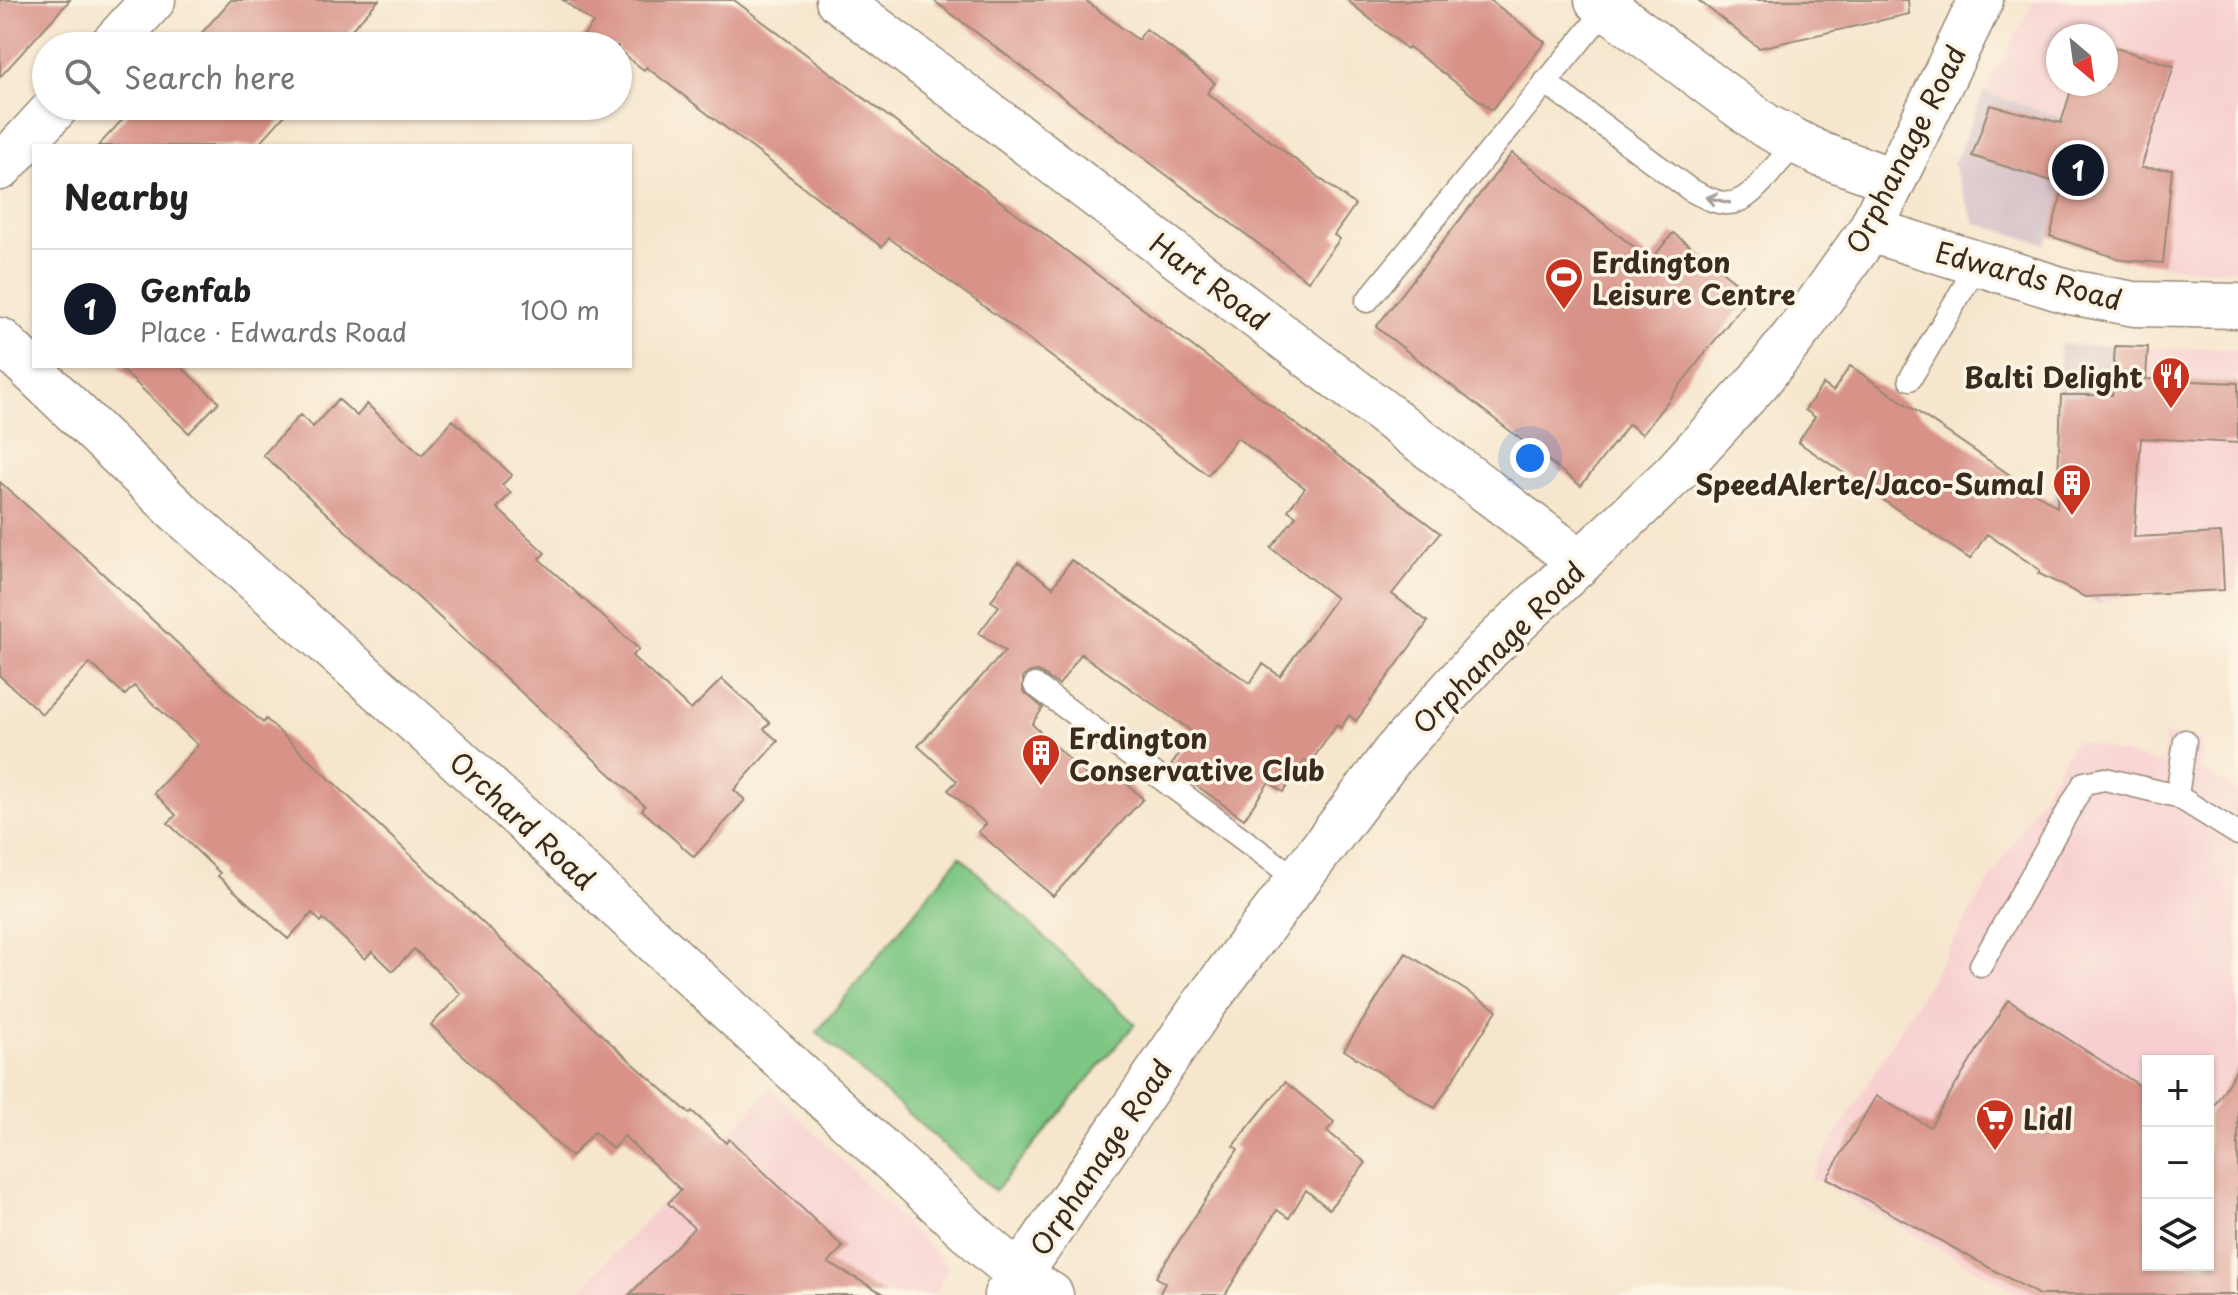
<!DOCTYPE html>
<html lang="en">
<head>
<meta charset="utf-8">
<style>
	body { margin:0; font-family:"Playpen Sans",sans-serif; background:#f6f6f6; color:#222 }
	.controls { position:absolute; right:24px; bottom:24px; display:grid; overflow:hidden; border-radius:0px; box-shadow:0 2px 6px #0004 }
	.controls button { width:72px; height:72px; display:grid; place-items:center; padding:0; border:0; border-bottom:2px solid #e0e0e0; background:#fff; color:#222; font:40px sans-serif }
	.compass { position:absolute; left:2046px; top:24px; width:72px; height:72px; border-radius:50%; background:#fff; box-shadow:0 2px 6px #0004; rotate:151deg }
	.you { position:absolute; left:1530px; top:458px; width:28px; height:28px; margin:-20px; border:6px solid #fff; border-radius:50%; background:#1a73e8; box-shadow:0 0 0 12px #1a73e833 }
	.badge { display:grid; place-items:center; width:52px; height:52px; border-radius:50%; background:#111827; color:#fff; font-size:26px; font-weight:700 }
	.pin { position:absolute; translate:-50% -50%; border:4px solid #fff; box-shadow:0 2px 8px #0006 }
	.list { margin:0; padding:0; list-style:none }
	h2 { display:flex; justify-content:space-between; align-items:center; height:104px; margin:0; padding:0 32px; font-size:34px }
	h2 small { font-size:26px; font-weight:400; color:#767676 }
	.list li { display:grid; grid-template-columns:52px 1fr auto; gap:24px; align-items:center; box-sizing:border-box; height:120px; padding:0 32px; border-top:2px solid #e0e0e0 }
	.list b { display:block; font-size:30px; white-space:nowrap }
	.list p { margin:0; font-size:26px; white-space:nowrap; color:#767676 }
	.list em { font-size:26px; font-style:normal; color:#767676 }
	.icon { flex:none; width:44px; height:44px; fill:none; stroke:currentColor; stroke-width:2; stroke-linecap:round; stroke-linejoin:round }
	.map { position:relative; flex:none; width:2238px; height:1295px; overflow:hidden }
	.search { position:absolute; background:#fff; box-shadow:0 2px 6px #0004; left:32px; top:32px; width:600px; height:88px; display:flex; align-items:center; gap:20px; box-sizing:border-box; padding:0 28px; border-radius:44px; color:#767676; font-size:30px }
	.panel { position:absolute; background:#fff; box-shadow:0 2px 6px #0004; left:32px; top:144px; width:600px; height:224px; border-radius:0px }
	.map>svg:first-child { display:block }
	.built { fill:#f7cfd0; fill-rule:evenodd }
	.industrial { fill:#d2bdc5 }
	.green { fill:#7dc683; stroke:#5c7850; stroke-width:2 }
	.building { fill:#d89288 }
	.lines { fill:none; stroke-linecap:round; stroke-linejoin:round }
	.lane-casing { stroke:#988876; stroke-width:25 }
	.street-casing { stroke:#988876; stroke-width:47 }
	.lane { stroke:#fff; stroke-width:22 }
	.street { stroke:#fff; stroke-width:44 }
	.oneway { stroke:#a79f9a }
	.labels { text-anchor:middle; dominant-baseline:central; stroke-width:7; stroke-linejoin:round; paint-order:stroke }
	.street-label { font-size:28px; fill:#3b2a1e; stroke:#fcf5e5 }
	.poi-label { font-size:28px; font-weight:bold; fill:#3b2a1e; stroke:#fcf5e5; text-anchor:start }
</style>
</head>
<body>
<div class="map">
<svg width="2238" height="1295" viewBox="0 0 2238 1295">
	<rect width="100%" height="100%" fill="#fcf5e5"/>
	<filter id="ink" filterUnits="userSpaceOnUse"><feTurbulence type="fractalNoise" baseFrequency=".0125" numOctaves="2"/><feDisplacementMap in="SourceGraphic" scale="16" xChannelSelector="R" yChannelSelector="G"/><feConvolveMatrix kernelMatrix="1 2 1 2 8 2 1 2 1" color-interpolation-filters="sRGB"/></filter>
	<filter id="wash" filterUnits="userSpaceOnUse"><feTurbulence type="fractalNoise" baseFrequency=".006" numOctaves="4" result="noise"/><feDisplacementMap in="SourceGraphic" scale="32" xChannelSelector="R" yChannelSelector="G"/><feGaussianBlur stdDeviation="1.8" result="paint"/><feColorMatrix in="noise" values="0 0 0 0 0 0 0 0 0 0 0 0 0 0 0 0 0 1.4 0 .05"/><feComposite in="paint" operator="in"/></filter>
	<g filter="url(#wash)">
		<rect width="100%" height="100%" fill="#f6e6cd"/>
		<!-- built -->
		<path class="built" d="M2035 0H2238V270L2193 269 2120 259 2143 145 1984 92ZM2058 36H2106V84H2058Z
			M2115 346 2238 349V589L2131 594 2099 604Z
			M2164 735 2202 739 2201 769 2238 792V1295H2023L1811 1177 2075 740 2164 765ZM2148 1061H2208V1265H2148Z
			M771 1089 949 1267 935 1295H575Z"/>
		<!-- industrial -->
		<path class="industrial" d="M1984 92 2143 145 2120 259 2050 236 2045 244 1975 223 1953 165Z
			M2060 345 2115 346 2099 604 2038 573 2050 551 2027 535 2057 491Z"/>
		<!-- green -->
		<path class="green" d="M960 856 1135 1024 995 1191 817 1032Z"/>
		<g id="blocks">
			<!-- building -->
			<path class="building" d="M0 0H70L0 77Z
				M231 0H379L336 46H190Z
				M563 0H734L1440 533 1392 594 1428 622 1356 721 1349 715 1341 728 1337 725 1310 763 1305 760 1283 792 1269 782 1244 819 1170 767 1194 733 1081 654 1059 685 1037 671 1030 672 1023 677V691L1043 708 1032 724 1095 784 1111 768 1143 799 1053 896 978 832 986 824 948 790 957 781 918 746 1005 651 979 633 999 606 991 601 1018 562 1053 587 1071 560 1250 683 1263 664 1280 676 1336 598 1271 548 1296 516 1288 510 1305 488 1237 438 1208 475 1003 320 889 238 882 247 646 67 644 70 618 50V46H576L593 23Z
				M933 0H1085L1138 40 1146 29 1215 83 1207 93 1355 205 1334 235 1340 239 1308 281Z
				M1347 0H1490L1545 42 1492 110 1409 47 1407 49Z
				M1698 0H1908L1909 14 1759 48Z
				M2106 45 2174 66 2141 168 2172 169 2163 263 2123 260 2050 236 2064 185 1972 156 1990 105 2061 123 2073 84H2106Z
				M135 106H293L257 146H98Z
				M1512 153 1651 260 1673 233 1751 294 1642 434 1629 424 1581 486 1376 327Z
				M2115 346 2148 347 2146 379 2238 383V443L2141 438 2134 537 2221 533 2224 590 2085 597 2038 573 2040 570 1987 534 1970 559 1798 442 1815 417 1805 410 1823 384 1833 391 1850 366 2057 507 2061 395H2112Z
				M118 366H180L219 402 189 433Z
				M338 399 357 416 367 404 422 455 453 420 512 475 502 485 511 493 497 508 545 553 539 559 639 649 632 656 691 710 722 679 770 723 764 729 778 741 734 790 745 800 694 857 642 810 645 806 263 455 300 415 313 427Z
				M0 482 86 558 263 723 266 719 618 1050 690 1114 692 1111 726 1143 729 1139 843 1247 828 1263 886 1295H629L694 1228 668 1203 681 1190 624 1136 613 1149 594 1132 571 1157 431 1025 461 994 414 949 393 971 372 951 365 959 323 919 321 922 312 913 288 939 218 876 220 873 168 823 176 815 154 793 198 745 134 686 125 695 90 663 42 714 0 676Z
				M1406 953 1497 1010 1435 1108 1344 1050Z
				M2008 1000 2148 1091V1265H2208V1116L2238 1067V1295H2039L1827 1178 1876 1096 1930 1127Z
				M1285 1082 1334 1122 1327 1131 1366 1163 1329 1209 1306 1190 1289 1218 1277 1210 1225 1295H1159L1165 1283 1156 1277 1238 1149 1233 1146Z"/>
		</g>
	</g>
	<g filter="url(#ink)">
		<use href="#blocks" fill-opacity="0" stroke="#988876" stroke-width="2"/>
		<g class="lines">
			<defs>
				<path id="lane" d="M1545 82 1689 189C1722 207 1736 211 1762 182 1774 168 1785 155 1797 142
					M1367 301 1607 8 1610 1
					M1910 379 1977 265
					M1035 685 1298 880
					M2177 796 2185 741
					M1981 965 2084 783 2105 779 2177 796 2238 834"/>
				<path id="street" d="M838 0 1581 562
					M1597 0 1766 126 1822 155 1892 180
					M111 46 153 0
					M0 168 57 106
					M1870 230 2070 292 2134 304 2238 306
					M0 340 180 513 452 754 984 1245 1019 1275 1051 1295
					M1006 1295 1205 1003 1395 752 1488 649 1673 475 1758 382 1802 326 1870 230 1981 0"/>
			</defs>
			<!-- lane casing -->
			<use href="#lane" class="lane-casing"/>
			<!-- street casing -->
			<use href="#street" class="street-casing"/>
			<!-- lane -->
			<use href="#lane" class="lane"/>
			<!-- street -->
			<use href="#street" class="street"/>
		</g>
		<!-- one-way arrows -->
		<defs><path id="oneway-shaft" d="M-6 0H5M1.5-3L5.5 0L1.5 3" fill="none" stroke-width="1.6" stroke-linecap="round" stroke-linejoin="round" transform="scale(2)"/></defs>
		<use class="oneway" href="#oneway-shaft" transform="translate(1718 200) rotate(-166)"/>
	</g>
	<!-- icons -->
	<defs>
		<symbol id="stadium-pin" viewBox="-11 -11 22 30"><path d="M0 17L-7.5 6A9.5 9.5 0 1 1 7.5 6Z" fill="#c8321e" stroke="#fcf5e5"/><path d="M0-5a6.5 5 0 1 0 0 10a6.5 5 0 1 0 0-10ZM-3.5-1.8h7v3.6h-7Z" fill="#fff"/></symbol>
		<symbol id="restaurant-pin" viewBox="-11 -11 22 30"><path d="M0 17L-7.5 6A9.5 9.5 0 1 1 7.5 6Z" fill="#c8321e" stroke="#fcf5e5"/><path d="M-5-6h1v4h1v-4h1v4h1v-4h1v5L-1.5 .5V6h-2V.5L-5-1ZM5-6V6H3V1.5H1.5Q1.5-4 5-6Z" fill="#fff"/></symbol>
		<symbol id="building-pin" viewBox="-11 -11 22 30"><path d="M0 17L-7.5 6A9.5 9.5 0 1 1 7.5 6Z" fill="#c8321e" stroke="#fcf5e5"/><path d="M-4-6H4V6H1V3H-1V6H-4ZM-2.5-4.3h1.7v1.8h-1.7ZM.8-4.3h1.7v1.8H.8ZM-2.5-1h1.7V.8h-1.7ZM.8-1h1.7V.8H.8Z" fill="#fff"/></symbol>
		<symbol id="supermarket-pin" viewBox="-11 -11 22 30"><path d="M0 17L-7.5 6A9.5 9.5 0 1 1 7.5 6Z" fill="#c8321e" stroke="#fcf5e5"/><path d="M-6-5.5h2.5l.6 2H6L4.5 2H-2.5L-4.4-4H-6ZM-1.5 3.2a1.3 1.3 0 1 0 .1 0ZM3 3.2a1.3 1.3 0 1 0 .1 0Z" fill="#fff"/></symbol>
	</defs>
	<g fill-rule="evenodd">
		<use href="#stadium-pin" x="1542" y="255" width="44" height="60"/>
		<use href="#restaurant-pin" x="2149" y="354" width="44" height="60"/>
		<use href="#building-pin" x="2050" y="461" width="44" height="60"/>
		<use href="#building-pin" x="1019" y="731" width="44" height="60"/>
		<use href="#supermarket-pin" x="1973" y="1096" width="44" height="60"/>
	</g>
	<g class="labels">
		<!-- street labels -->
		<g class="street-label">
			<text transform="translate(1905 149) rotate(-63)">Orphanage Road</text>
			<text transform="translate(2029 275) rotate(15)">Edwards Road</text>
			<text transform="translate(1210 281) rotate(37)">Hart Road</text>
			<text transform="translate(1498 647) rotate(-45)">Orphanage Road</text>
			<text transform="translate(523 820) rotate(43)">Orchard Road</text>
			<text transform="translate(1100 1157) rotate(-56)">Orphanage Road</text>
		</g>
		<!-- poi labels -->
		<g class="poi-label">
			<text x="1592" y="261">Erdington<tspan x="1592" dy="32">Leisure Centre</tspan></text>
			<text x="2143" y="376" text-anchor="end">Balti Delight</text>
			<text x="2044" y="483" text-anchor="end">SpeedAlerte/Jaco-Sumal</text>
			<text x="1069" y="737">Erdington<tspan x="1069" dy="32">Conservative Club</tspan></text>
			<text x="2023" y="1118">Lidl</text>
		</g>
	</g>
</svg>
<div class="controls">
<button>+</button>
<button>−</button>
<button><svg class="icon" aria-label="layers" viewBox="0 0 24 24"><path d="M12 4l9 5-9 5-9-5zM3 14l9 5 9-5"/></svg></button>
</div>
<svg class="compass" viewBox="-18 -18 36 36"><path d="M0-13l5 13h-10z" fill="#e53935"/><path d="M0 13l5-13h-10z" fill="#767676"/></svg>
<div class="you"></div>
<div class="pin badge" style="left:2078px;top:170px">1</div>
<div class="search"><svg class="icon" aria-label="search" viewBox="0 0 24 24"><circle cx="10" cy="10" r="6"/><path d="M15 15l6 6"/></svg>Search here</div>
<section class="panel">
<h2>Nearby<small></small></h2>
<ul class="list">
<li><span class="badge">1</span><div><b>Genfab</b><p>Place · Edwards Road</p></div><em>100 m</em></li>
</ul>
</section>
</div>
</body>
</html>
